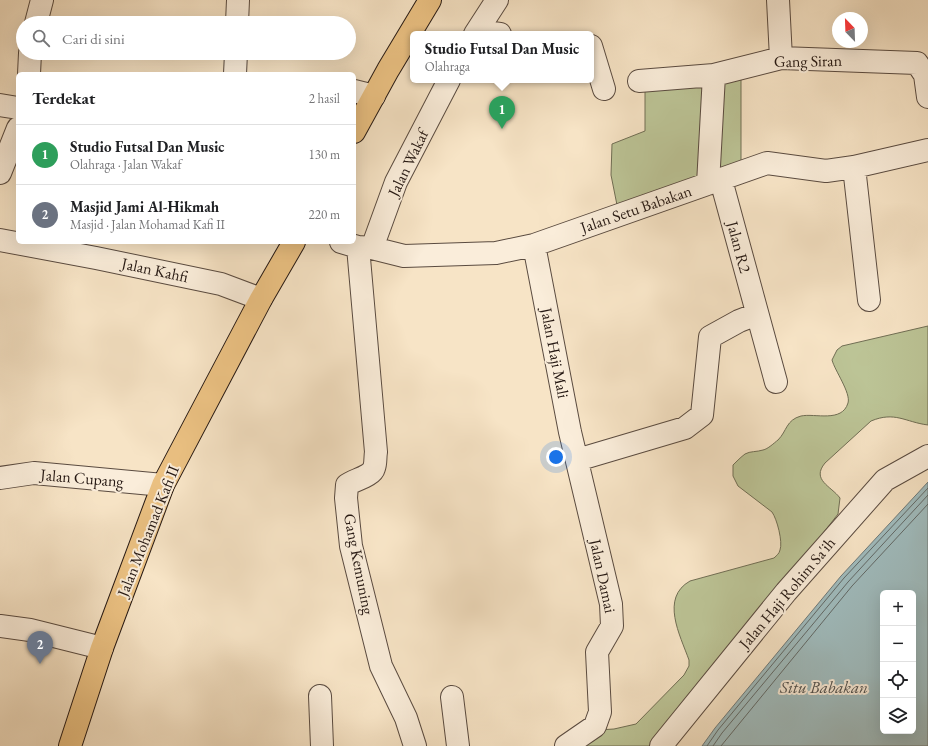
<!DOCTYPE html>
<html lang="id">
<head>
<meta charset="utf-8">
<style>
	body { margin:0; font-family:"EB Garamond",serif; background:#f2f2f2; color:#202124 }
	.controls { position:absolute; right:12px; bottom:12px; display:grid; overflow:hidden; border-radius:6px; box-shadow:0 4px 16px #0002 }
	.controls button { width:36px; height:36px; display:grid; place-items:center; padding:0; border:0; border-bottom:1px solid #e0e0e0; background:#fff; color:#202124; font:20px sans-serif }
	.compass { position:absolute; left:832px; top:12px; width:36px; height:36px; border-radius:50%; background:#fff; box-shadow:0 4px 16px #0002; rotate:337deg }
	.you { position:absolute; left:556px; top:457px; width:14px; height:14px; margin:-10px; border:3px solid #fff; border-radius:50%; background:#1a73e8; box-shadow:0 0 0 6px #1a73e833 }
	.badge { display:grid; place-items:center; width:26px; height:26px; border-radius:50%; background:#7c3aed; color:#fff; font-size:13px; font-weight:700 }
	.pin { position:absolute; translate:-50% -33px; filter:drop-shadow(0 1px 2px #0008) }
	.pin::after { content:''; position:absolute; top:21px; width:14px; height:12px; background:inherit; clip-path:polygon(0 0,100% 0,50% 100%) }
	.popup { position:absolute; left:410px; top:31px; width:184px; height:52px; box-sizing:border-box; display:grid; place-content:center; border-radius:6px; background:#fff; filter:drop-shadow(0 1px 3px #0005); font-size:13px; white-space:nowrap; color:#757577 }
	.popup b { font-size:15px; color:#202124 }
	.popup::after { content:''; position:absolute; left:50%; top:100%; margin-left:-8px; border:8px solid transparent; border-top-color:#fff }
	.list { margin:0; padding:0; list-style:none }
	h2 { display:flex; justify-content:space-between; align-items:center; height:52px; margin:0; padding:0 16px; font-size:17px }
	h2 small { font-size:13px; font-weight:400; color:#757577 }
	.list li { display:grid; grid-template-columns:26px 1fr auto; gap:12px; align-items:center; box-sizing:border-box; height:60px; padding:0 16px; border-top:1px solid #e0e0e0 }
	.list b { display:block; font-size:15px; white-space:nowrap }
	.list p { margin:0; font-size:13px; white-space:nowrap; color:#757577 }
	.list em { font-size:13px; font-style:normal; color:#757577 }
	.icon { flex:none; width:22px; height:22px; fill:none; stroke:currentColor; stroke-width:2; stroke-linecap:round; stroke-linejoin:round }
	.map { position:relative; flex:none; width:928px; height:746px; overflow:hidden }
	.search { position:absolute; background:#fff; box-shadow:0 4px 16px #0002; left:16px; top:16px; width:340px; height:44px; display:flex; align-items:center; gap:10px; box-sizing:border-box; padding:0 14px; border-radius:22px; color:#757577; font-size:15px }
	.panel { position:absolute; background:#fff; box-shadow:0 4px 16px #0002; left:16px; top:72px; width:340px; height:172px; border-radius:6px }
	.map>svg:first-child { display:block }
	.green { fill:#bcc496; stroke:#706e54 }
	.water { fill:#a0bcbe; stroke:#6f7a7a; fill-rule:evenodd }
	.lines { fill:none; stroke-linecap:round; stroke-linejoin:round }
	.shore { stroke:#626a68; stroke-width:1 }
	.minor-casing { stroke:#5a4b40; stroke-width:24 }
	.major-casing { stroke:#251813; stroke-width:24 }
	.minor { stroke:#faedda; stroke-width:22 }
	.major { stroke:#ecc283; stroke-width:22 }
	.labels { text-anchor:middle; dominant-baseline:central; stroke-width:4; stroke-linejoin:round; paint-order:stroke }
	.street-label { font-size:16px; fill:#251813; stroke:#faedda }
	.water-label { font-size:17px; font-style:italic; fill:#50514f; stroke:#faedda }
</style>
</head>
<body>
<div class="map">
<svg width="928" height="746" viewBox="0 0 928 746">
	<rect width="100%" height="100%" fill="#f7e4c6"/>
	<filter id="stains"><feTurbulence type="fractalNoise" baseFrequency=".005" numOctaves="4"/><feColorMatrix values="0 0 0 0 .2 0 0 0 0 .09 0 0 0 0 .02 0 0 0 .5 -.17"/></filter>
	<radialGradient id="worn" r=".72"><stop offset=".6" stop-color="#630" stop-opacity="0"/><stop offset="1" stop-color="#630" stop-opacity=".3"/></radialGradient>
	<!-- green -->
	<path class="green" d="M741 63V161L617 205 611 175 612 144 645 131V76Z
		M928 326V425C905 422 895 411 871 421L825 463C811 480 831 486 840 498L838 514 657 746H578L598 730 614 729 636 724 684 675 689 666V660C680 635 660 598 690 581L774 558C777 555 779 554 780 550 783 542 777 519 772 512L738 486 733 476V465C737 461 741 457 745 454 750 451 757 452 763 450 768 449 774 443 778 440 787 431 786 420 801 416 815 413 842 423 848 403 851 393 835 371 832 360L837 350 842 346Z"/>
	<!-- water -->
	<path class="water" d="M928 482V746H702L715 728 841 576ZM883 593H913V731H883Z"/>
	<g class="lines">
		<!-- shore -->
		<path class="shore" d="M707 746 718 730 844 578 928 488
			M713 746 722 733 848 582 928 495
			M721 746 852 586 928 504"/>
		<defs>
			<path id="minor" d="M778 0 781 58
				M36 23 42 0
				M237 23 238 0
				M477 31 500 34
				M475 34 497 0
				M591 46 604 89
				M29 74 30 53
				M235 74 236 53
				M639 81 714 75 781 58 917 63 925 75 928 97
				M354 91 374 96
				M0 105 18 108
				M854 167 869 300
				M0 173 18 128
				M721 180 776 382
				M708 184 714 75
				M0 240 96 258 221 284 261 299
				M341 242 358 247 372 248 404 256 496 253 534 245 767 163 826 171 854 167 928 150
				M534 245 570 432 611 604 612 626 597 652 600 712 595 726 566 746
				M358 247 376 452C375 457 376 463 374 468 372 476 354 480 347 485L346 498 351 546 381 666 406 718 415 746
				M372 248 396 182 449 80
				M577 460 685 428 702 415 710 337 739 321 757 314
				M0 478 34 473 163 485
				M0 626 30 630 102 648
				M320 696 322 746
				M452 697 458 746
				M661 746 786 592 885 480 928 456"/>
			<path id="major" d="M354 132 388 70 430 0
				M70 746 102 648 163 485 261 299 294 242"/>
		</defs>
		<!-- minor casing -->
		<use href="#minor" class="minor-casing"/>
		<!-- major casing -->
		<use href="#major" class="major-casing"/>
		<!-- minor -->
		<use href="#minor" class="minor"/>
		<!-- major -->
		<use href="#major" class="major"/>
	</g>
	<g class="labels">
		<!-- street labels -->
		<g class="street-label">
			<text transform="translate(808 61) rotate(-1)">Gang Siran</text>
			<text transform="translate(408 163) rotate(-64)">Jalan Wakaf</text>
			<text transform="translate(636 209) rotate(-19)">Jalan Setu Babakan</text>
			<text transform="translate(739 247) rotate(75)">Jalan R2</text>
			<text transform="translate(155 270) rotate(12)">Jalan Kahfi</text>
			<text transform="translate(555 353) rotate(79)">Jalan Haji Mali</text>
			<text transform="translate(82 478) rotate(5)">Jalan Cupang</text>
			<text transform="translate(148 531) rotate(-68)">Jalan Mohamad Kafi II</text>
			<text transform="translate(359 564) rotate(79)">Gang Kemuning</text>
			<text transform="translate(603 576) rotate(78)">Jalan Damai</text>
			<text transform="translate(787 593) rotate(-50)">Jalan Haji Rohim Sa'ih</text>
		</g>
		<!-- water labels -->
		<g class="water-label">
			<text x="824" y="687">Situ Babakan</text>
		</g>
	</g>
	<rect width="100%" height="100%" filter="url(#stains)"/>
	<rect width="100%" height="100%" fill="url(#worn)"/>
</svg>
<div class="controls">
<button>+</button>
<button>−</button>
<button><svg class="icon" aria-label="locate" viewBox="0 0 24 24"><circle cx="12" cy="12" r="6"/><path d="M12 2v4M12 18v4M2 12h4M18 12h4"/></svg></button>
<button><svg class="icon" aria-label="layers" viewBox="0 0 24 24"><path d="M12 4l9 5-9 5-9-5zM3 14l9 5 9-5"/></svg></button>
</div>
<svg class="compass" viewBox="-18 -18 36 36"><path d="M0-13l5 13h-10z" fill="#e53935"/><path d="M0 13l5-13h-10z" fill="#757577"/></svg>
<div class="you"></div>
<div class="pin badge" style="left:502px;top:129px;background:#2e9e5b">1</div>
<div class="popup"><b>Studio Futsal Dan Music</b>Olahraga</div>
<div class="pin badge" style="left:40px;top:664px;background:#6b7280">2</div>
<div class="search"><svg class="icon" aria-label="search" viewBox="0 0 24 24"><circle cx="10" cy="10" r="6"/><path d="M15 15l6 6"/></svg>Cari di sini</div>
<section class="panel">
<h2>Terdekat<small>2 hasil</small></h2>
<ul class="list">
<li><span class="badge" style="background:#2e9e5b">1</span><div><b>Studio Futsal Dan Music</b><p>Olahraga · Jalan Wakaf</p></div><em>130 m</em></li>
<li><span class="badge" style="background:#6b7280">2</span><div><b>Masjid Jami Al-Hikmah</b><p>Masjid · Jalan Mohamad Kafi II</p></div><em>220 m</em></li>
</ul>
</section>
</div>
</body>
</html>
